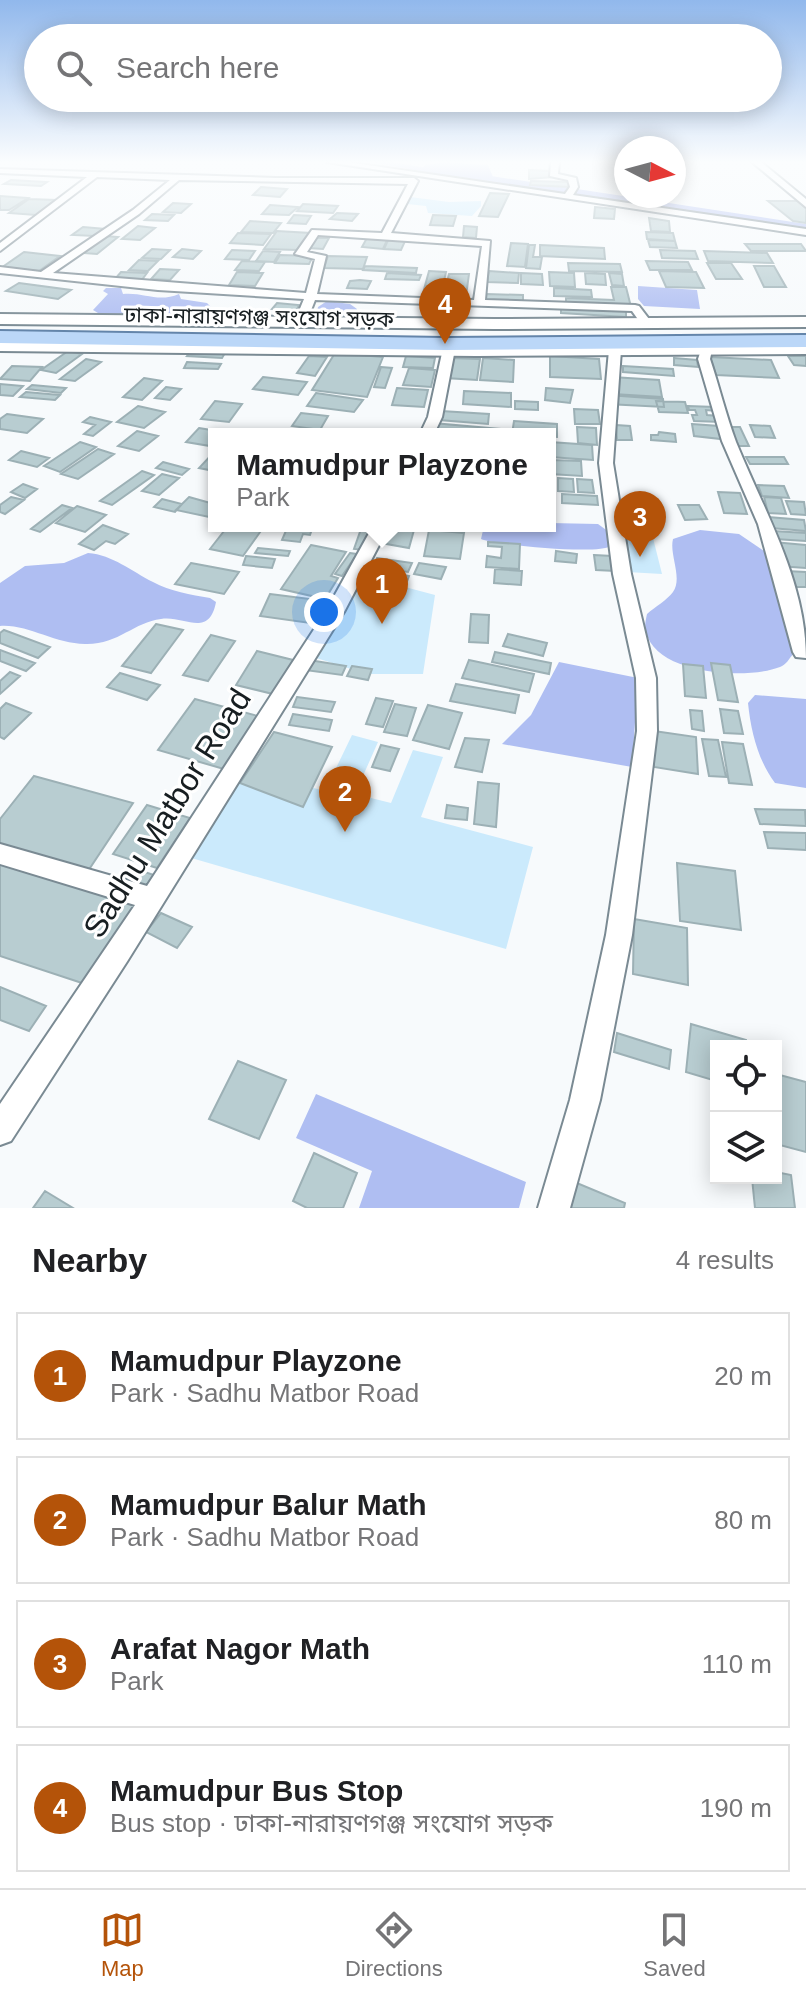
<!DOCTYPE html>
<html lang="en">
<head>
<meta charset="utf-8">
<style>
	body { margin:0; font-family:Helvetica,"Noto Sans Bengali",sans-serif; background:#f6f6f6; color:#202124 }
	.controls { position:absolute; right:24px; bottom:24px; display:grid; overflow:hidden; border-radius:0px; box-shadow:0 4px 20px #0003 }
	.controls button { width:72px; height:72px; display:grid; place-items:center; padding:0; border:0; border-bottom:2px solid #e0e0e0; background:#fff; color:#202124; font:40px sans-serif }
	.compass { position:absolute; left:614px; top:136px; width:72px; height:72px; border-radius:50%; background:#fff; box-shadow:0 4px 20px #0003; rotate:96deg }
	.you { position:absolute; left:324px; top:612px; width:28px; height:28px; margin:-20px; border:6px solid #fff; border-radius:50%; background:#1a73e8; box-shadow:0 0 0 12px #1a73e833 }
	.badge { display:grid; place-items:center; width:52px; height:52px; border-radius:50%; background:#b45309; color:#fff; font-size:26px; font-weight:700 }
	.pin { position:absolute; translate:-50% -66px; filter:drop-shadow(0 2px 4px #0008) }
	.pin::after { content:''; position:absolute; top:42px; width:28px; height:24px; background:inherit; clip-path:polygon(0 0,100% 0,50% 100%) }
	.popup { position:absolute; left:208px; top:428px; width:348px; height:104px; box-sizing:border-box; display:grid; place-content:center; border-radius:0px; background:#fff; filter:drop-shadow(0 2px 6px #0005); font-size:26px; white-space:nowrap; color:#757577 }
	.popup b { font-size:30px; color:#202124 }
	.popup::after { content:''; position:absolute; left:50%; top:100%; margin-left:-16px; border:16px solid transparent; border-top-color:#fff }
	.list { margin:0; padding:0; list-style:none }
	h2 { display:flex; justify-content:space-between; align-items:center; height:104px; margin:0; padding:0 32px; font-size:34px }
	h2 small { font-size:26px; font-weight:400; color:#757577 }
	.list li { display:grid; grid-template-columns:52px 1fr auto; gap:24px; align-items:center; box-sizing:border-box; height:128px; margin:0 16px 16px; padding:0 16px; border:2px solid #e0e0e0; border-radius:0px }
	.list b { display:block; font-size:30px; white-space:nowrap }
	.list p { margin:0; font-size:26px; white-space:nowrap; color:#757577 }
	.list em { font-size:26px; font-style:normal; color:#757577 }
	.icon { flex:none; width:44px; height:44px; fill:none; stroke:currentColor; stroke-width:2; stroke-linecap:round; stroke-linejoin:round }
	.map { position:relative; flex:none; width:806px; height:1208px; overflow:hidden }
	.search { position:absolute; background:#fff; box-shadow:0 4px 20px #0003; left:24px; right:24px; top:24px; height:88px; display:flex; align-items:center; gap:20px; box-sizing:border-box; padding:0 28px; border-radius:44px; color:#757577; font-size:30px }
	.sheet { height:680px; background:#fff }
	nav { display:flex; justify-content:space-around; align-items:center; box-sizing:border-box; height:112px; border-top:2px solid #e0e0e0; background:#fff; font-size:22px; color:#757577 }
	nav a { display:grid; justify-items:center; gap:4px }
	nav .on { color:#b45309 }
	.map>svg:first-child { display:block }
	.green { fill:#cbeafc }
	.water { fill:#afbef2 }
	.lines { fill:none; stroke-linecap:round; stroke-linejoin:round }
	.canal { fill:#afbef2; fill-rule:evenodd }
	.building { fill:#b8cdd1; stroke:#9cb0b5; stroke-width:2 }
	.street-casing { stroke:#7a8a93; stroke-width:4 }
	.secondary-casing { stroke:#7a8a93; stroke-width:4 }
	.primary-casing { stroke:#6485aa; stroke-width:4 }
	.street { fill:#fff; fill-rule:evenodd }
	.secondary { fill:#fff; fill-rule:evenodd }
	.primary { fill:#bbd7f8; fill-rule:evenodd }
	.labels { text-anchor:middle; dominant-baseline:central; stroke-width:6; stroke-linejoin:round; paint-order:stroke }
	.far-street-label { font-size:22px; fill:#171e21; stroke:#fff }
	.near-street-label { font-size:32px; fill:#171e21; stroke:#fff }
</style>
</head>
<body>
<div class="map">
<svg width="806" height="1208" viewBox="0 0 806 1208">
	<rect width="100%" height="100%" fill="#f7fafc"/>
	<!-- green -->
	<path class="green" d="M410 197 449 202 481 201V206L472 216 428 213 426 206 407 204Z
		M620 516 648 518 662 574 627 572Z
		M354 586 405 587 435 595 423 674H367L310 656Z
		M352 735 378 742 355 794 391 803 413 750 443 757 421 817 533 847 506 949 181 855 236 772 249 771 325 791Z"/>
	<!-- water -->
	<path class="water" d="M443 162 488 165 493 177 518 183 523 188 435 176 422 169 425 165Z
		M638 286 697 290 700 309 644 306 638 299Z
		M106 288H121L123 294C144 292 158 303 179 294L181 299 207 303 212 308 186 315 103 316 93 310 108 294 103 291Z
		M327 301 350 304 357 309 355 318 344 321 335 317H316L318 307Z
		M550 523 598 524 609 532 610 546C600 555 495 545 481 539L484 526H550Z
		M700 530 739 534 764 551 790 636 793 654C789 659 786 665 780 667 747 680 656 675 646 632 644 627 646 619 647 614 655 607 667 600 673 592 683 578 669 555 673 539Z
		M88 553C113 555 131 571 153 582 170 591 191 595 210 598L216 602C209 639 184 615 161 619 134 622 118 645 85 644 55 644 28 624 0 626V583L25 566 64 563Z
		M559 662 638 678 632 767 502 744 531 715Z
		M755 695 806 699V788L775 783C758 760 751 732 748 703Z
		M316 1094 526 1182 519 1208H359L372 1171 296 1138Z"/>
	<g class="lines">
		<!-- canal -->
		<path class="canal" d="M370 162H394L458 174 453 177Z
			M491 176 806 224V230L487 181 486 179Z"/>
	</g>
	<!-- building -->
	<path class="building" d="M529 170 552 171 553 177 529 179Z
		M11 180 47 182 41 186 4 184Z
		M531 181 569 182V187L530 185Z
		M261 187 287 189 280 197 253 195Z
		M490 193 509 194 498 217 479 216Z
		M0 196 28 198 9 210H0Z
		M29 199 55 200 36 215 9 213Z
		M768 201H797L806 208V223L793 221Z
		M173 203 191 204 181 213 163 212Z
		M303 204 338 206 333 213 297 211Z
		M270 205 298 207 289 215 262 214Z
		M595 207 615 209 614 219 594 218Z
		M337 213 358 214 352 221 330 219Z
		M152 214 174 215 168 221 145 220Z
		M294 215 311 216 306 224 288 223Z
		M433 215 456 216 453 226 430 225Z
		M649 218 669 221 670 232 651 231Z
		M250 221 281 223 273 233 241 232Z
		M138 226 155 228 140 240 122 239Z
		M464 226 477 227 476 238 463 237Z
		M83 227 106 229 95 236 72 235Z
		M277 231 310 233 298 250 264 249Z
		M646 232 673 233 675 241 647 239Z
		M238 233 271 234 263 245 230 243Z
		M105 236 118 237 97 254 83 253Z
		M368 236 388 238 383 249 362 247Z
		M314 238H329L323 249 308 248Z
		M389 238 406 239 401 250 384 249Z
		M648 240 675 241 677 248 650 247Z
		M511 243 528 244 525 267 507 266Z
		M745 244H801L806 251H751Z
		M529 245H535L533 257H542L540 269 526 268Z
		M540 245 604 248 605 259 540 256Z
		M152 249 170 250 161 259 142 258Z
		M182 249 201 251 193 259 173 257Z
		M232 250 255 251 249 260 225 259Z
		M660 250 695 251 698 259 662 258Z
		M263 251 280 252 274 262 256 261Z
		M704 251 767 253 773 263 708 261Z
		M24 252 60 256 39 271 1 268Z
		M280 255 313 256 309 264 275 263Z
		M328 256 367 257 363 269 324 268Z
		M139 260 158 261 148 271 129 270Z
		M242 261 265 262 259 271 235 270Z
		M646 261 688 262 692 270H650Z
		M568 263 620 264 622 272 569 271Z
		M707 263H731L742 279H716Z
		M365 266 417 268 416 273 363 270Z
		M754 266H774L786 287H764Z
		M160 269 179 270 170 280 151 279Z
		M429 271 446 272 441 294 423 293Z
		M489 271 519 273 518 283 487 282Z
		M659 271 696 272 704 288 666 287Z
		M121 272 147 273 141 281 114 280Z
		M237 272 263 273 255 286 229 285Z
		M549 272 574 273 575 287 550 286Z
		M387 273 421 275 419 280 385 279Z
		M521 273 542 274 543 285 521 284Z
		M585 273 605 274 606 285 586 284Z
		M609 273 622 274 624 286 612 285Z
		M449 274H469L466 296 444 295Z
		M350 281 360 280 371 281 367 289 347 288Z
		M19 283 71 290 58 299 6 291Z
		M611 287H626L631 307 566 304V298L614 300Z
		M554 288 591 290 592 297 554 296Z
		M486 294 523 295V302L486 301Z
		M277 303 299 305 296 312 272 309Z
		M561 306 626 310V317L561 313Z
		M68 351 82 354 56 373 41 370Z
		M191 351 225 353 222 358 187 356Z
		M335 353 383 357 367 397 312 390Z
		M309 356 327 357 315 376 297 373Z
		M406 356 435 358 433 368 403 367Z
		M550 356 599 359 601 379 550 377Z
		M788 356H806V366L794 365Z
		M710 357 771 360 779 378 716 375Z
		M449 358 480 359 477 380 445 378Z
		M483 358 514 360 513 382 480 380Z
		M674 358 697 360 698 367 674 365Z
		M86 359 101 362 75 381 60 379Z
		M187 362 221 364 218 369 184 368Z
		M12 366 42 367 30 381 0 379Z
		M623 366 673 369 674 376 623 372Z
		M381 367 392 368 385 388 374 387Z
		M409 368 435 370 431 387 403 385Z
		M263 377 307 382 298 395 253 389Z
		M612 377 659 380 662 397 613 394Z
		M144 378 162 381 142 400 123 397Z
		M0 384 23 386 13 396 0 395Z
		M32 385 66 388 61 393 27 389Z
		M166 387 181 389 170 400 155 398Z
		M397 388 428 390 424 407 392 405Z
		M546 388 573 390 570 403 545 400Z
		M464 391 511 393V407L463 404Z
		M26 392 60 395 55 400 20 397Z
		M316 393 363 400 354 412 307 406Z
		M607 395 663 399 664 407 607 404Z
		M215 401 242 404 229 422 201 419Z
		M515 401 538 402V410L515 409Z
		M656 401 685 402 688 413 659 412Z
		M138 406 165 412 144 428 117 422Z
		M688 406 715 407 717 411 706 410 707 415 719 416 721 422 694 421 692 415H697L695 410H689Z
		M574 409 598 410 600 424H575Z
		M441 411 489 414 488 424 439 420Z
		M301 413 328 416 320 430 292 426Z
		M7 414 43 419 27 433 0 429V419Z
		M90 417 111 422 93 436 84 434 95 425 83 422Z
		M514 421 557 424V437L512 434Z
		M433 423 500 429 499 434H430Z
		M692 424 719 426 721 439 694 436Z
		M616 425 630 426 632 440H617Z
		M750 425 770 426 775 438 755 437Z
		M577 427 596 428 597 445 578 443Z
		M721 427H740L749 446H731Z
		M199 428 223 432 214 434 210 446 186 442Z
		M137 431 158 436 139 451 118 446Z
		M659 432 675 434 676 442 651 440V435H658Z
		M80 442 96 447 60 472 44 466Z
		M550 442 592 445 593 460 550 457Z
		M98 449 114 454 78 479 61 474Z
		M21 451 49 458 37 467 9 460Z
		M214 452V471L199 468Z
		M746 457H784L788 464H750Z
		M550 460 581 461 582 476 550 474Z
		M163 462 189 469 182 475 156 468Z
		M142 471 154 475 112 505 100 501Z
		M162 474 179 478 159 495 142 491Z
		M558 478 573 479 574 492 558 491Z
		M577 479 592 480 594 493 578 492Z
		M23 484 37 489 25 498 11 492Z
		M758 485 784 486 789 498 762 496Z
		M718 492 740 493 747 514 724 513Z
		M562 494 597 496 598 505 562 503Z
		M11 497 24 500 5 514 0 512V505Z
		M189 497 214 504V518L176 510Z
		M764 497 781 498 786 514 768 513Z
		M162 499 182 504 175 512 154 507Z
		M786 501 804 502 806 515 791 514Z
		M62 505 72 508 40 532 31 529Z
		M678 505H699L707 519 685 520Z
		M77 506 106 515 85 532 56 523Z
		M768 517 804 520 806 531 771 528Z
		M103 525 128 534 115 544 106 541 94 550 79 544Z
		M228 526H253L263 528 243 556 210 549Z
		M288 526H313L310 535 303 534 300 542 282 540Z
		M361 529 371 530 364 550 354 549Z
		M393 529 414 530 409 548 381 543Z
		M429 530 464 533 460 559 424 556Z
		M773 531 806 533V541L775 539Z
		M488 542 520 544 519 569 486 567 487 556 501 558 502 547 488 546Z
		M773 542 806 545V568L778 566Z
		M311 545 346 552 331 576 338 578 325 599 281 589Z
		M258 548 290 551 288 556 255 553Z
		M556 551 577 554 576 563 555 561Z
		M350 553 357 554 342 576 335 574Z
		M594 555 612 556 615 571 596 570Z
		M246 556 275 559 272 568 243 565Z
		M377 558 412 563 408 572 373 567Z
		M191 563 239 572 224 594 175 584Z
		M419 563 446 567 441 579 414 574Z
		M495 569 522 571 521 585 494 583Z
		M786 571 806 572V587H792Z
		M397 574 409 576 405 587 393 585Z
		M270 594 326 601 317 624 260 616Z
		M471 614 489 615 488 643 469 642Z
		M156 624 183 630 151 673 122 666Z
		M4 630 50 647 38 658 0 643V633Z
		M508 634 547 643 543 656 503 646Z
		M211 635 235 641 208 681 183 675Z
		M0 650 35 663 26 671 0 661Z
		M257 651 297 661 277 695 236 685Z
		M495 652 551 663 549 674 492 662Z
		M309 660 346 666 342 675 305 670Z
		M469 660 534 674 529 692 462 678Z
		M711 663 730 665 738 702 718 700Z
		M683 664 703 666 706 698 685 696Z
		M352 666 372 669 368 680 347 676Z
		M10 672 20 676 0 694V681Z
		M120 673 160 685 147 700 107 687Z
		M456 684 519 695 515 713 450 701Z
		M297 697 335 702 331 712 293 707Z
		M376 698 393 701 383 727 366 724Z
		M195 699 265 718 231 771 158 750Z
		M6 703 31 713 4 739 0 737V709Z
		M395 704 416 708 407 736 384 732Z
		M428 705 462 713 449 749 413 740Z
		M720 709 738 711 743 734 724 733Z
		M690 710 702 711 704 731 692 729Z
		M293 714 332 720 329 731 289 725Z
		M654 731 696 737 698 774 654 767Z
		M274 732 332 747 303 807 240 783Z
		M465 738 489 740 482 772 455 767Z
		M702 739 718 740 726 777 709 776Z
		M722 742 743 744 752 785 729 783Z
		M381 745 399 749 390 771 372 767Z
		M34 776 133 803 86 874 0 847V819Z
		M478 782 499 784 496 827 474 824Z
		M147 805 190 818 157 868 113 854Z
		M447 805 468 808 467 820 445 818Z
		M755 809 805 810 806 826 760 824Z
		M764 832 806 833V850L768 848Z
		M0 863 137 904 88 985 0 956Z
		M677 863 735 871 741 930 680 921Z
		M129 867 154 875 144 889 120 882Z
		M161 913 192 927 177 948 146 932Z
		M634 919 687 928 688 985 633 974Z
		M0 987 46 1006 29 1031 0 1020Z
		M691 1024 746 1040V1046H716V1081L686 1072Z
		M617 1033 671 1050 669 1069 614 1052Z
		M238 1061 286 1080 259 1139 209 1119Z
		M776 1074 806 1082V1152L776 1144Z
		M314 1153 357 1173 343 1208H307L293 1201Z
		M776 1172 791 1175 795 1208H755L752 1178H776Z
		M572 1181 625 1203 624 1208H565Z
		M45 1191 73 1208H33Z"/>
	<g class="lines">
		<defs>
			<path id="street" d="M327 162H347L565 194 570 187 568 180 550 176 551 162H559L558 174 576 178 578 187 573 195 806 229V235Z
				M752 162H761L806 199V207Z
				M0 169 276 178H414L418 181 391 233 490 241 485 300 635 305 639 306 652 323 642 325 632 311 315 300 306 323 300 327 294 323 304 299 158 290 0 273V267L41 272 133 210 170 180 97 177 0 251V243L87 177 0 173ZM179 180 408 184 382 233 312 230 295 254 315 259 306 293 53 273 139 214ZM318 235 482 246 474 300 317 294 326 256 307 252Z
				M450 340 456 344 442 417 434 434H420L428 417 444 344Z
				M615 346 621 350 613 463 631 574 656 678 657 731 632 935 600 1100 570 1208H538L570 1100 606 935 637 731 636 678 613 574 599 463 609 350Z
				M702 347 712 350 710 359C719 386 726 415 736 442 764 511 806 581 806 658L796 657 793 652 758 524 722 441 698 359Z
				M373 526H389L344 612 128 960 11 1141 0 1145V1104L135 905 0 864V844L147 886 326 611Z"/>
			<path id="secondary" d="M0 314 494 319 806 317V327L494 329 0 324Z
				M0 341 476 346 806 344V354L476 356 0 351Z"/>
			<path id="primary" d="M0 331 445 338 806 335V347L445 350 0 343Z"/>
		</defs>
		<!-- street casing -->
		<use href="#street" class="street-casing"/>
		<!-- secondary casing -->
		<use href="#secondary" class="secondary-casing"/>
		<!-- primary casing -->
		<use href="#primary" class="primary-casing"/>
		<!-- street -->
		<use href="#street" class="street"/>
		<!-- secondary -->
		<use href="#secondary" class="secondary"/>
		<!-- primary -->
		<use href="#primary" class="primary"/>
	</g>
	<!-- sky -->
	<linearGradient id="sky" x2="0" y2="1"><stop stop-color="#91b8ec"/><stop offset="0.49" stop-color="#fbfdfe"/><stop offset="1" stop-color="#fbfdfe" stop-opacity="0"/></linearGradient>
	<rect width="806" height="331" fill="url(#sky)"/>
	<g class="labels">
		<!-- far-street labels -->
		<g class="far-street-label">
			<text transform="translate(259 317) rotate(1)">ঢাকা-নারায়ণগঞ্জ সংযোগ সড়ক</text>
		</g>
		<!-- near-street labels -->
		<g class="near-street-label">
			<text transform="translate(167 813) rotate(-58)">Sadhu Matbor Road</text>
		</g>
	</g>
</svg>
<div class="controls">
<button><svg class="icon" aria-label="locate" viewBox="0 0 24 24"><circle cx="12" cy="12" r="6"/><path d="M12 2v4M12 18v4M2 12h4M18 12h4"/></svg></button>
<button><svg class="icon" aria-label="layers" viewBox="0 0 24 24"><path d="M12 4l9 5-9 5-9-5zM3 14l9 5 9-5"/></svg></button>
</div>
<svg class="compass" viewBox="-18 -18 36 36"><path d="M0-13l5 13h-10z" fill="#e53935"/><path d="M0 13l5-13h-10z" fill="#757577"/></svg>
<div class="you"></div>
<div class="pin badge" style="left:382px;top:624px">1</div>
<div class="popup"><b>Mamudpur Playzone</b>Park</div>
<div class="pin badge" style="left:345px;top:832px">2</div>
<div class="pin badge" style="left:640px;top:557px">3</div>
<div class="pin badge" style="left:445px;top:344px">4</div>
<div class="search"><svg class="icon" aria-label="search" viewBox="0 0 24 24"><circle cx="10" cy="10" r="6"/><path d="M15 15l6 6"/></svg>Search here</div>
</div>
<section class="sheet">
<h2>Nearby<small>4 results</small></h2>
<ul class="list">
<li><span class="badge">1</span><div><b>Mamudpur Playzone</b><p>Park · Sadhu Matbor Road</p></div><em>20 m</em></li>
<li><span class="badge">2</span><div><b>Mamudpur Balur Math</b><p>Park · Sadhu Matbor Road</p></div><em>80 m</em></li>
<li><span class="badge">3</span><div><b>Arafat Nagor Math</b><p>Park</p></div><em>110 m</em></li>
<li><span class="badge">4</span><div><b>Mamudpur Bus Stop</b><p>Bus stop · ঢাকা-নারায়ণগঞ্জ সংযোগ সড়ক</p></div><em>190 m</em></li>
</ul>
</section>
<nav>
<a class="on"><svg class="icon" aria-label="map" viewBox="0 0 24 24"><path d="M3 6l6-2 6 2 6-2v14l-6 2-6-2-6 2zM9 4v14M15 6v14"/></svg>Map</a>
<a><svg class="icon" aria-label="directions" viewBox="0 0 24 24"><path d="M12 3l9 9-9 9-9-9zM9 14v-3h6M13 9l2 2-2 2"/></svg>Directions</a>
<a><svg class="icon" aria-label="saved" viewBox="0 0 24 24"><path d="M7 4h10v16l-5-4-5 4z"/></svg>Saved</a>
</nav>
</body>
</html>
